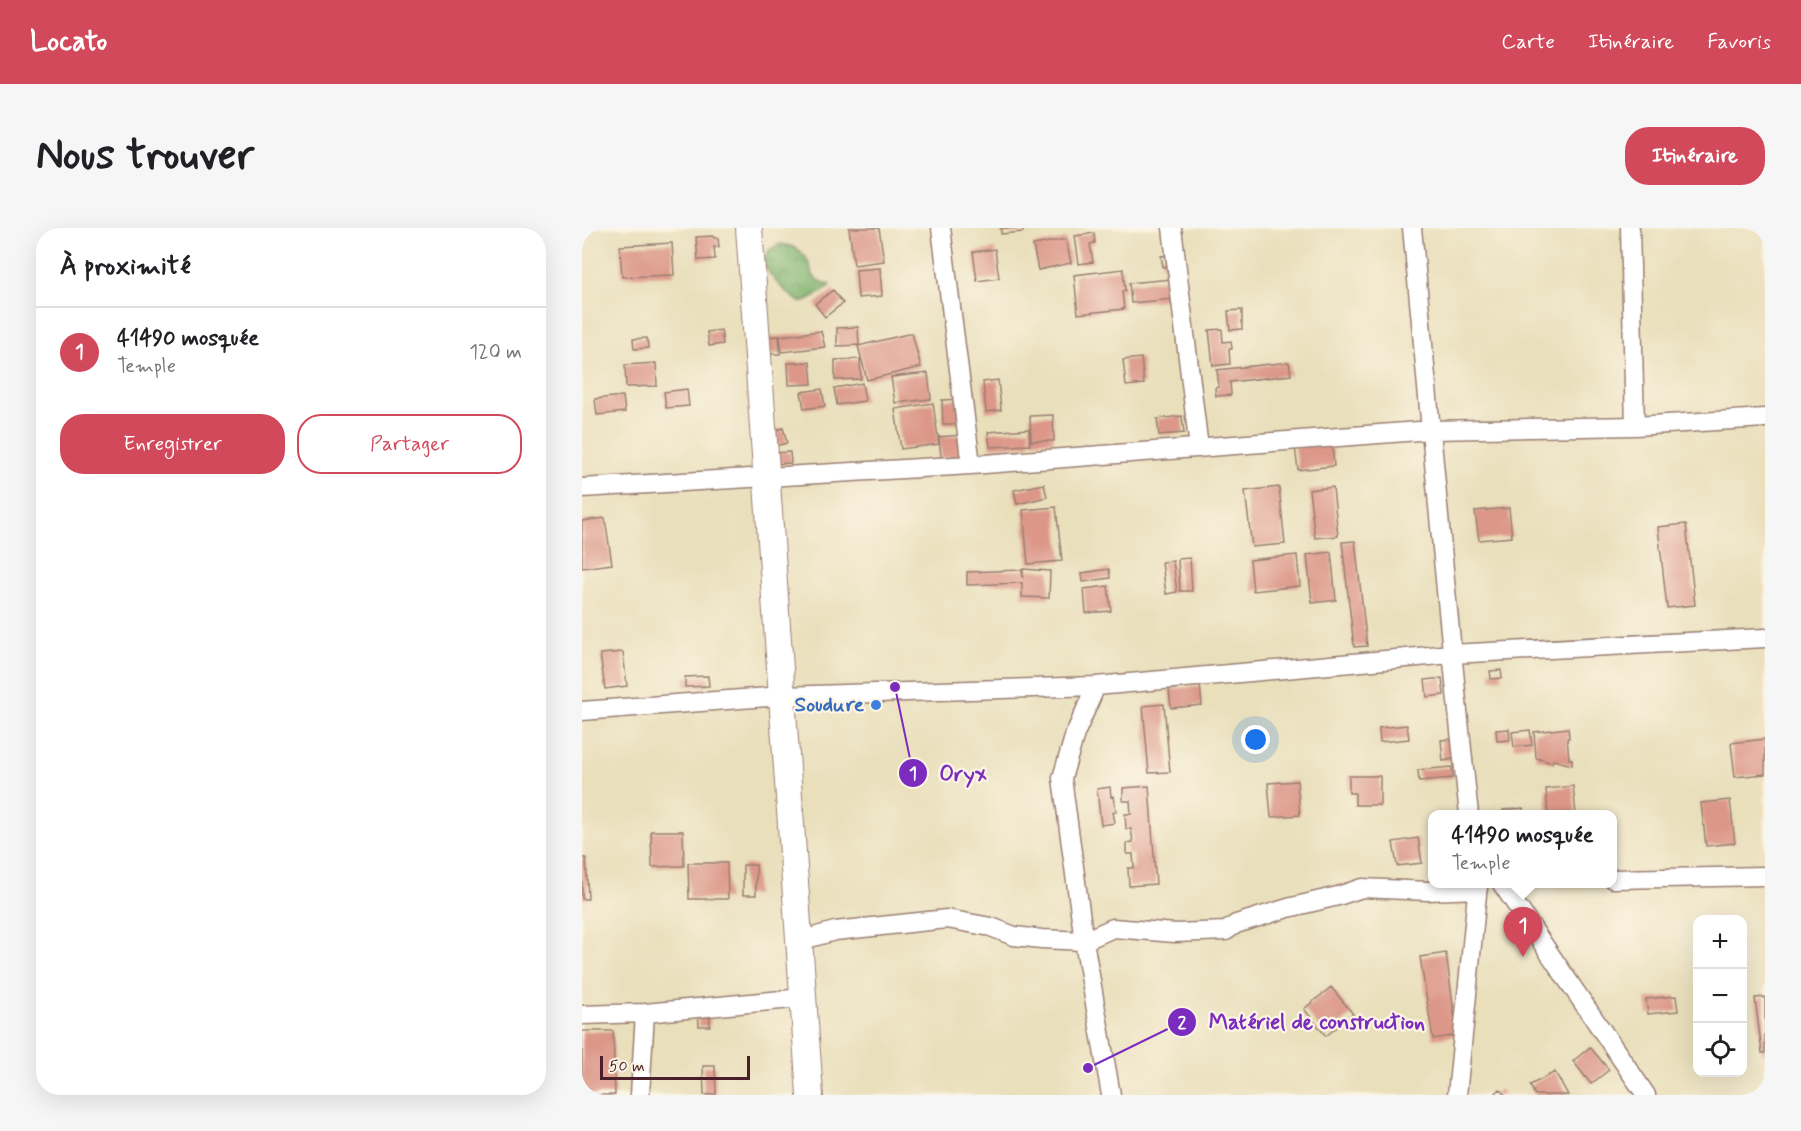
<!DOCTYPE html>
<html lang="fr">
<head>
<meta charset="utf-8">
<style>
	body { margin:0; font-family:Mynerve,sans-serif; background:#f6f6f6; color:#202124 }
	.controls { position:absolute; right:18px; bottom:18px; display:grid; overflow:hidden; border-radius:12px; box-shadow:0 6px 24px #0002 }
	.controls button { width:54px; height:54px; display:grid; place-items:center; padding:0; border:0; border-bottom:2px solid #e0e0e0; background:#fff; color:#202124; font:30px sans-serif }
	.scale { position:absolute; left:18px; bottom:15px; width:150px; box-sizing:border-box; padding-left:6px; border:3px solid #4a1f2b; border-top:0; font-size:16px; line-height:21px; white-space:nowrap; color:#4a1f2b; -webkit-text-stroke:4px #fcf5e5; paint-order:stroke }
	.you { position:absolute; left:674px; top:512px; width:21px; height:21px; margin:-15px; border:4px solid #fff; border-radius:50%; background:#1a73e8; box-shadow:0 0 0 9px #1a73e833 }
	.badge { display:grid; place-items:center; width:39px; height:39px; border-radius:50%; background:#d1495b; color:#fff; font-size:20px; font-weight:700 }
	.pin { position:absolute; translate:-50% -50px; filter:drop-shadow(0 2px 3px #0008) }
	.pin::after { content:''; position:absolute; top:32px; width:21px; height:18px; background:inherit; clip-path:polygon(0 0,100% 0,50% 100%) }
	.popup { position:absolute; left:846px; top:582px; width:189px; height:78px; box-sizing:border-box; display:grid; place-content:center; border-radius:12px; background:#fff; filter:drop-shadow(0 2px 4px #0005); font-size:20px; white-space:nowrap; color:#757577 }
	.popup b { font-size:22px; color:#202124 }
	.popup::after { content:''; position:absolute; left:50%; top:100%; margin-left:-12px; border:12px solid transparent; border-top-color:#fff }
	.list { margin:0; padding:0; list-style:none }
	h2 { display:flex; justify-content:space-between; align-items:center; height:78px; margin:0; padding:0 24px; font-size:26px }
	h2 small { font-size:20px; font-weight:400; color:#757577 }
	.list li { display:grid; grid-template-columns:39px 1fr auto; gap:18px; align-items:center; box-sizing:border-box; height:90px; padding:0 24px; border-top:2px solid #e0e0e0 }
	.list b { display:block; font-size:22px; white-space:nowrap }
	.list p { margin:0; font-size:20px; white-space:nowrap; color:#757577 }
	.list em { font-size:20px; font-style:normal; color:#757577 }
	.actions { display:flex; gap:12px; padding:18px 24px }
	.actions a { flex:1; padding:14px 0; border:2px solid #d1495b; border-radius:24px; text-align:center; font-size:21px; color:#d1495b }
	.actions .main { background:#d1495b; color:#fff }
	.icon { flex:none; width:33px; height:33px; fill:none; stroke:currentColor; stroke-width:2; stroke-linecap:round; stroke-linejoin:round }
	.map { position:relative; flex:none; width:1183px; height:867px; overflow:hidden; border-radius:24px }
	header { display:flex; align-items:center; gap:36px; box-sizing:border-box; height:84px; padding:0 30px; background:#d1495b; color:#fff }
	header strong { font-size:28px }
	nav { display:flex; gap:33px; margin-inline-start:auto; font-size:21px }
	.intro { display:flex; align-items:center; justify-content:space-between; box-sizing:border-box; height:144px; padding:0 36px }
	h1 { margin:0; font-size:42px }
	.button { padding:15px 27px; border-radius:24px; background:#d1495b; color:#fff; font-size:21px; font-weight:700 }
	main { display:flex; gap:36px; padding:0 36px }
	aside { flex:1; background:#fff; border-radius:24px; box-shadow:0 6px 24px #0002 }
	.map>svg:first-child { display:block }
	.forest { fill:url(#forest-crowns); stroke:#666a4e; stroke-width:1.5 }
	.building { fill:#dc9788 }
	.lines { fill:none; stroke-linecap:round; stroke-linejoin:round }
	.street-casing { stroke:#9a7f73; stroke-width:21 }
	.secondary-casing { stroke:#9a7f73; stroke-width:28 }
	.street { stroke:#fff; stroke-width:18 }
	.secondary { stroke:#fff; stroke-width:26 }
	.shop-dot { fill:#3f7fe0; stroke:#fcf5e5; stroke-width:2 }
	.labels { text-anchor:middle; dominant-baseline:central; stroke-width:4.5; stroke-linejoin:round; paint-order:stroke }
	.shop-label { font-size:21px; font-weight:bold; fill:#366cbe; stroke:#fcf5e5; text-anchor:end }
	.leader { fill:none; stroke:#7b2cbf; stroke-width:2 }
	.callout-dot { fill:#7b2cbf; stroke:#fcf5e5; stroke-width:2 }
	.mark-label { font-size:18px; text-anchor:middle; font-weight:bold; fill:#fff }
	.callout-label { font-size:22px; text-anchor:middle; font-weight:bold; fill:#7b2cbf; stroke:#fcf5e5; stroke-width:4.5; stroke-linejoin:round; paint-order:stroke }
</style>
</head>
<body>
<header>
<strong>Locato</strong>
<nav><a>Carte</a><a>Itinéraire</a><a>Favoris</a></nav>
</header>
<div class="intro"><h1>Nous trouver</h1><a class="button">Itinéraire</a></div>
<main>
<aside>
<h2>À proximité<small></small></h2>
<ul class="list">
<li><span class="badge">1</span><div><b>41490 mosquée</b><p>Temple</p></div><em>120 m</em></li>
</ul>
<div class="actions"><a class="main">Enregistrer</a><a>Partager</a></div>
</aside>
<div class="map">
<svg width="1183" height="867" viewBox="0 0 1183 867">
	<defs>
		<pattern id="forest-crowns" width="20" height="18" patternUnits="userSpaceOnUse" patternTransform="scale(1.5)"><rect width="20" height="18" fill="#82b570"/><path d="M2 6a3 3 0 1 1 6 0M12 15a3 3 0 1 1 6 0" fill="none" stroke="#6c935c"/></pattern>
	</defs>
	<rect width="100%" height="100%" fill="#fcf5e5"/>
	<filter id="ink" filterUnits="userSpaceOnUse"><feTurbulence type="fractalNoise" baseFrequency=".0167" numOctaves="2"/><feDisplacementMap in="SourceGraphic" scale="12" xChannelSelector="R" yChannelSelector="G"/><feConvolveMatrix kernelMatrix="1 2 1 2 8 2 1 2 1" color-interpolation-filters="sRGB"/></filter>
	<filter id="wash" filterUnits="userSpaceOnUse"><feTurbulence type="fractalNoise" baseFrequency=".008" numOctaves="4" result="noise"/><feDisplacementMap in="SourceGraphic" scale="24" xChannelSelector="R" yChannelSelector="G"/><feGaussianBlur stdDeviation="1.35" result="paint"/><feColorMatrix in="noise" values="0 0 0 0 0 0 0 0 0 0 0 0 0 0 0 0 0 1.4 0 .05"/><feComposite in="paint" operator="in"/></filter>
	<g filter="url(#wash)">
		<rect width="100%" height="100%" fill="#e9dfbb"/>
		<!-- forest -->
		<path class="forest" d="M198 16C210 17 220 22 226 33 229 40 229 46 234 51 238 54 244 55 248 57L242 63 219 75C202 63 191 53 181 35L187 22Z"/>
		<g id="blocks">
			<!-- building -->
			<path class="building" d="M267 0H297L302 33 272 37Z
				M419 0H441V4L419 6Z
				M512 5 513 15 508 16 511 34 497 36 493 8Z
				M131 8 132 10H136L137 19H132L133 31 116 32 114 9Z
				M484 11 489 35 456 42 451 17Z
				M90 15 92 47 40 49 38 18Z
				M413 21 417 50 395 53 391 24Z
				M587 27 589 38 581 39 579 28Z
				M298 40 300 68 276 70 274 42Z
				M541 41 543 63H540L542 81 496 86 492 47Z
				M590 51 592 71 549 75 547 55Z
				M251 62 261 75 243 89 233 76Z
				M660 82V101L648 102 646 83Z
				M276 99 277 117 255 118V100Z
				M640 101 641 114 649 113 650 121H647L648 136 631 138 627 102Z
				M139 102 141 116 127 118 125 104Z
				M239 103 243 119 200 124 198 108Z
				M330 105 339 139 285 152 276 118Z
				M197 108 198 126H185L184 109Z
				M65 110 66 120 52 121 51 111Z
				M559 130 562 156 544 158 541 132Z
				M278 131 279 151 253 152V132Z
				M228 134 230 156 207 157 206 135Z
				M707 134 709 147 648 154 649 167 634 168 633 160 637 159 635 142Z
				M74 135 75 158 44 159 43 137Z
				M346 145 349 171 313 175 309 149Z
				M416 152 419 182 404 184 401 154Z
				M280 155 283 173 255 177 252 160Z
				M105 161 107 178 84 180 82 164Z
				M240 161 243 178 222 181 219 164Z
				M41 168 43 184 15 187 13 171Z
				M378 171 379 196H361L360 172Z
				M351 175 357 216 319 221 313 181Z
				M471 187 472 213H449L448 188Z
				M600 188 602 205 577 207 575 191Z
				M201 200 205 215 193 218 189 203Z
				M447 201 448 217 408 219 406 204Z
				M380 207 383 227 359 230 357 209Z
				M750 215 752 238 716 242 713 219Z
				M208 224 209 235 191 236 190 225Z
				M462 256 465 269 435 276 432 262Z
				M697 259 703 316 670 319 663 263Z
				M751 259 756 308 733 310 727 262Z
				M474 279 480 333 446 336 441 282Z
				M927 280 930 309 897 312 893 283Z
				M23 290 30 336 0 340V293Z
				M1104 296 1113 377 1085 380 1076 299Z
				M773 313 785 418 772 419 760 314Z
				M749 324 754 372 730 375 725 327Z
				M715 327 718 358 671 363 668 332Z
				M608 330 610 363H598L596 331Z
				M591 333 595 364 584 366 580 334Z
				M441 341 468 343 467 370 440 369V355L385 357V344L440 342 441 350Z
				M527 341 528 350 501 354 500 345Z
				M526 358 529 383 504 385 502 361Z
				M41 424 45 458 23 461 18 426Z
				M919 442 920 450 909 451 908 443Z
				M126 448 127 458 103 459V449Z
				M860 450 862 467 845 469 843 452Z
				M618 458 620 477 589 480 587 461Z
				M582 476 588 544 567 545 561 478Z
				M825 497 827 511 798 514 797 500Z
				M986 500 987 510H985L987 531H990V537L971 532 970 535 954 530 952 504Z
				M927 501 928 512 915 513 914 502Z
				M948 502 950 517 932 519 930 504Z
				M869 511 872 531 861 533 859 512Z
				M1183 511V546L1153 549 1149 515Z
				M870 539 871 550 837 553 836 542Z
				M767 548H798V577H773V565H767Z
				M715 553 718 587 689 589 686 555Z
				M567 558 574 656 547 658 546 640H552L551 626H545V615L551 614 549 601H544L543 586H549L548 573H541V560Z
				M991 558 994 586H966L964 561Z
				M528 559 529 569 532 568 534 584H531L533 595 519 597 515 561Z
				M1148 572 1153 615 1124 618 1119 575Z
				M941 580 942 586H921V582Z
				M69 603H101L102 638 70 639Z
				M836 610 840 635 815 638 811 614Z
				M0 630H4L6 671H0Z
				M106 635H145L146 671H107Z
				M161 637H174V667H161Z
				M864 725 875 807 851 811 838 729Z
				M749 759 771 786 744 808 722 781Z
				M1094 768 1096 783 1066 786 1064 771Z
				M1183 769V825H1180L1173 770Z
				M127 781 128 798H117L116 782Z
				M0 803H31L33 867H0Z
				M1008 819 1027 842 1009 856 991 833Z
				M121 838H133L134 866 122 867Z
				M973 844 986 867H953L948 857Z
				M918 861 923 867H912Z"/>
		</g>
	</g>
	<g filter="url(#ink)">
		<use href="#blocks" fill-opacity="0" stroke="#9a7f73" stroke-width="1.5"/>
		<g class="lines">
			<defs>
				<path id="street" d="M359 0 389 237
					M590 0 617 220
					M830 0C849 195 865 391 887 586
					M1048 0 1053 198
					M0 260 389 237 850 202 1053 198 1183 190
					M514 458 493 506 480 550 502 713 529 867
					M0 483 200 468 514 458 869 426 1183 410
					M1031 651 1183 648
					M920 656 1064 867
					M217 713 253 703 365 691 409 699 432 708 460 711 502 713 531 700 593 705 644 703 654 696 706 680 756 668 780 660 846 663 896 661
					M0 787 63 785 221 770
					M58 867 63 785
					M875 867 896 656"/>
				<path id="secondary" d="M167 0 228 867"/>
			</defs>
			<!-- street casing -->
			<use href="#street" class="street-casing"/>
			<!-- secondary casing -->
			<use href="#secondary" class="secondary-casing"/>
			<!-- street -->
			<use href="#street" class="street"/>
			<!-- secondary -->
			<use href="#secondary" class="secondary"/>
		</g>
	</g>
	<!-- markers -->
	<circle class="shop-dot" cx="294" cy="477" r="6"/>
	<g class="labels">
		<!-- shop labels -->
		<g class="shop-label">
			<text x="282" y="477">Soudure</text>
		</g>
	</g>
	<!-- callouts -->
	<path class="leader" d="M313 459L331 545M506 840L600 794"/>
	<g class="callout-dot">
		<circle cx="313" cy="459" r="6"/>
		<circle cx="506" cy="840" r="6"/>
		<circle cx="331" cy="545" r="15"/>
		<circle cx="600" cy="794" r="15"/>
	</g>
	<g class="mark-label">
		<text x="331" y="551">1</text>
		<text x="600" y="800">2</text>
	</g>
	<g class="callout-label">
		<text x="381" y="553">Oryx</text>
		<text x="735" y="801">Matériel de construction</text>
	</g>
</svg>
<div class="controls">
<button>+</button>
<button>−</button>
<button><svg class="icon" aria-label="locate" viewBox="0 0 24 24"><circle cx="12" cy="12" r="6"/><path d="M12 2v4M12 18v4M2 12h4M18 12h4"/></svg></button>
</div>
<div class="scale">50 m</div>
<div class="you"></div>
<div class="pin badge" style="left:941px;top:729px">1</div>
<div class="popup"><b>41490 mosquée</b>Temple</div>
</div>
</main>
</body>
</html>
